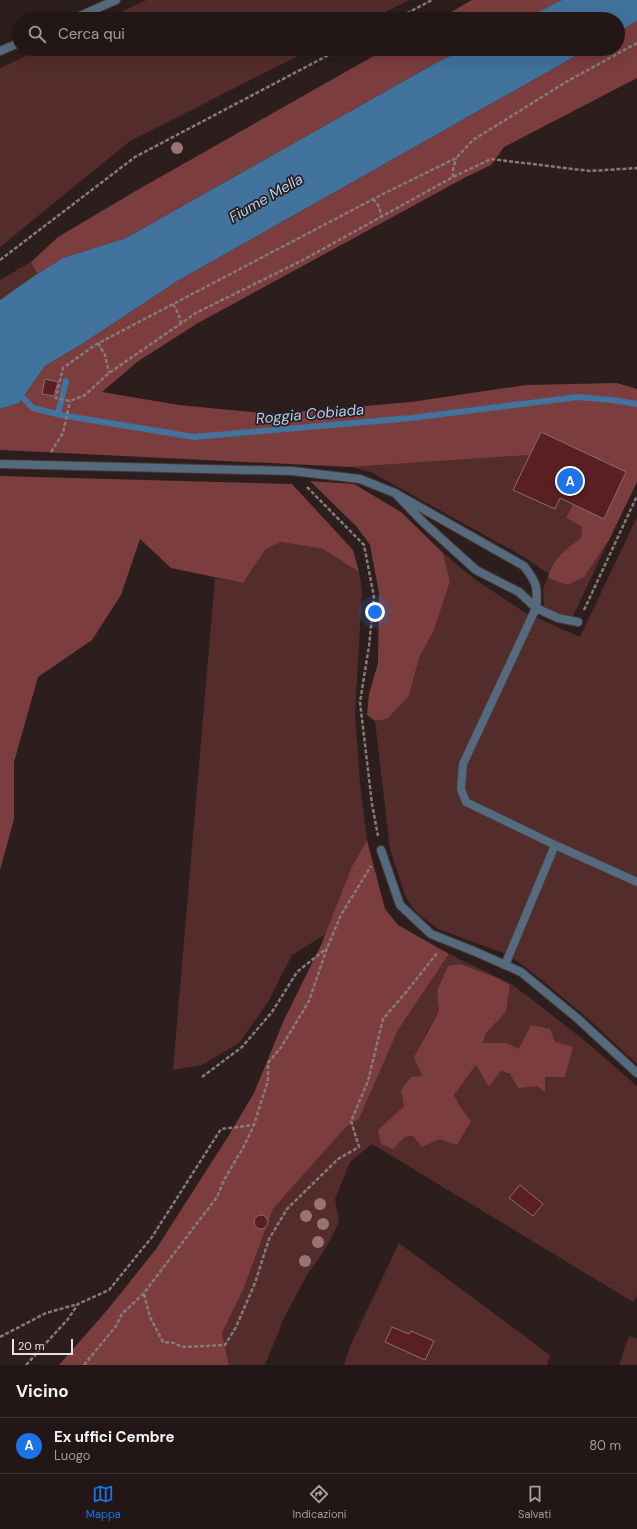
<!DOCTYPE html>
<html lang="it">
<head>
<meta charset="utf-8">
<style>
	body { margin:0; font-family:"DM Sans",sans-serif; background:#2a1f1f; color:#f1f3f6 }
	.scale { position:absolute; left:12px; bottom:10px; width:61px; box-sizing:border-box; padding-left:4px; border:2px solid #ebe0df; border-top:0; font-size:11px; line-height:14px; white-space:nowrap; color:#ebe0df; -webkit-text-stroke:3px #2d1e1e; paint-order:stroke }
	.you { position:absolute; left:375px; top:612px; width:14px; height:14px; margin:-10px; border:3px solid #fff; border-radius:50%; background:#1a73e8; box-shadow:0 0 0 6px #1a73e833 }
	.badge { display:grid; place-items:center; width:26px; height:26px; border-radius:50%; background:#1a73e8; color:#fff; font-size:13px; font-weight:700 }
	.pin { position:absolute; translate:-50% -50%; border:2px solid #fff; box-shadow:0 1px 4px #0006 }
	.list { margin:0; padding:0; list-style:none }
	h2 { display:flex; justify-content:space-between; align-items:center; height:52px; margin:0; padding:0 16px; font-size:17px }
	h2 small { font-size:13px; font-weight:400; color:#a29fa1 }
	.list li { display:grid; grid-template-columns:26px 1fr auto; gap:12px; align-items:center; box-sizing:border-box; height:56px; padding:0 16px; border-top:1px solid #3f3535 }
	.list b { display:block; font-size:15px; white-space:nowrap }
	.list p { margin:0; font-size:13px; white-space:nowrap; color:#a29fa1 }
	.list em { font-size:13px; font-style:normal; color:#a29fa1 }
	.icon { flex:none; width:22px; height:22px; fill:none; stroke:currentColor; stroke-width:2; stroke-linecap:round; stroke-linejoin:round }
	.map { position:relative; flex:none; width:637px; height:1365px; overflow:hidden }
	.search { position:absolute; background:#221616; box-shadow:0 4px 16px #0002; left:12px; right:12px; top:12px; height:44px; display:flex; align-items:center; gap:10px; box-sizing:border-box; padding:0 14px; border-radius:22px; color:#a29fa1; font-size:15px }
	.sheet { height:108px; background:#221616 }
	nav { display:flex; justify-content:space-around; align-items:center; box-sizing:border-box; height:56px; border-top:1px solid #3f3535; background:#221616; font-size:11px; color:#a29fa1 }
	nav a { display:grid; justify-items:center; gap:2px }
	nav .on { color:#1a73e8 }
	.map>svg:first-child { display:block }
	.green { fill:#542c2c; fill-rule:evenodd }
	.forest { fill:#7b3d3e }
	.water { fill:#41739d }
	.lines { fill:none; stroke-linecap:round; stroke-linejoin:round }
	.stream { stroke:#41739d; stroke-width:6 }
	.building { fill:#591f22; stroke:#857272 }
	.service-casing { stroke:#483939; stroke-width:10 }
	.minor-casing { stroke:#483939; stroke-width:10 }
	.path { stroke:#877a7a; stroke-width:2.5; stroke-dasharray:4 2; stroke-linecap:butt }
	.service { stroke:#556a7d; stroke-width:8 }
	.minor { stroke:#556a7d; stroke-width:8 }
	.tree { fill:#9a7372 }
	.labels { text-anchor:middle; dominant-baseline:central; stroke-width:3.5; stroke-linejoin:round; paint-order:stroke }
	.water-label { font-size:15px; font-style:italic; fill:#a8d2f8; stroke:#2d1e1e }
</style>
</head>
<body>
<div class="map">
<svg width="637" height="1365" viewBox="0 0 637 1365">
	<rect width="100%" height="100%" fill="#2d1e1e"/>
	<!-- green -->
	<path class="green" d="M147 0H409L371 19H106Z
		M41 49H312L130 141 0 247V68Z
		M31 262 37 274 0 300V280Z
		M530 455 514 490 555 509 560 498 573 504 566 518 582 527 581 538C568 548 553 557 549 574L524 557 371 472 351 467Z
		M637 517V1064L593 1023 537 976 509 955 438 929 417 913 406 898 390 849 375 721 387 719 409 696 419 658 434 630 450 583 443 553 473 578 524 612 580 637Z
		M609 540 573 616 553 612 544 606 543 588 548 578 567 585 599 555Z
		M281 542 323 549 359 572 362 590 355 714 360 783 367 840 352 866 326 934 292 955 268 1002 239 1043 202 1065 173 1070 215 578 243 583 265 550Z
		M449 954 513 985 584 1040 637 1086V1295L633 1302 372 1144 350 1162 335 1199 339 1222 324 1251 307 1275 285 1316 265 1365H229L222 1333 244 1288 273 1209 346 1127 359 1119 398 1030ZM461 964 500 979 510 985 506 1012 486 1033 483 1043H507L564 1077H545V1092L537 1086 501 1071 489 1087 477 1064 454 1095 461 1108 413 1136 405 1137 393 1148 378 1130 404 1106 422 1076 425 1035 439 1011 437 991Z
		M399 1243 550 1355 547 1365H344L351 1344Z
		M629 1336 637 1339V1365H619Z"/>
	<!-- forest -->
	<path class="forest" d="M472 0H562L524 19H439Z
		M637 21V78L504 147 491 165 466 177 198 323 137 362 102 392 179 405 271 414 411 402 526 385 617 383 637 389V482L609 540 584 577 567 585 548 578C553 557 564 551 581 538L582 527 566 518 573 504 604 519 626 472 541 432 530 455 351 467 0 450V409L19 403 45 366 82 344 179 280 588 49H618V32Z
		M386 49H464L434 64 126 238 63 258 37 274 31 262 58 237 139 189Z
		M0 476 292 484 353 550 359 572 323 549 281 542 265 550 243 583 171 568 140 539 121 595 92 640 38 677 14 762V819L0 870Z
		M310 481 354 484 401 512 443 553 450 582 434 630 419 658 409 696 387 719 375 721 367 715 369 694 378 663 379 593 370 545 356 526Z
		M367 840 385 909 398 925 449 954 398 1030 359 1119 346 1127 273 1209 244 1288 222 1333 229 1365H59L109 1308 156 1249 229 1135 254 1093 284 1020 321 945 352 866Z
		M461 964 500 979 510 985 506 1012 486 1033 483 1043H507L519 1049 531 1025 550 1029 555 1042 573 1047 566 1073 564 1077H545V1092L537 1086 518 1088 510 1074 501 1071 489 1087 476 1065 454 1095 461 1108 471 1121 457 1145 439 1139 422 1147 413 1136 405 1137 393 1149 381 1144 378 1130 404 1106 401 1090 411 1077 422 1076 414 1057 439 1011 437 991 448 966Z"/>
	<!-- water -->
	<path class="water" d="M562 0H637V21L618 32V19H524Z
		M464 49H588L179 280 82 344 45 366 19 403 0 409V300L37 274 63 258 126 238 434 64Z"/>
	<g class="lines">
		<!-- stream -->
		<path class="stream" d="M18 393 33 408 61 415 194 437 411 418 578 397 612 400 637 404
			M58 414 66 381"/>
	</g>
	<!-- building -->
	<path class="building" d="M45 379 58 382 54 396 42 394Z
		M541 432 626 472 604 519 560 498 555 509 513 490Z
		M520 1185 543 1204 533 1216 509 1198Z
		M254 1222a7 7 0 1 1 14 0a7 7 0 1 1-14 0Z
		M392 1327 409 1334 411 1331 434 1341 425 1360 385 1342Z"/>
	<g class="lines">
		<defs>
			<path id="service" d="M292 471 360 479 395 493 423 522 476 570 519 592 536 608 558 618 578 622
				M395 493 524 566C537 583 538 587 536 608L463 764 461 789 466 802 555 845 505 965
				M555 845 637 882"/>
			<path id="minor" d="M73 19 116 0
				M0 51 19 43
				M0 464 292 471
				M381 850 400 905 431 934 476 952 521 972 577 1018 637 1073"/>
		</defs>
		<!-- service casing -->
		<use href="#service" class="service-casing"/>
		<!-- minor casing -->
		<use href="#minor" class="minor-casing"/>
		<!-- path -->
		<path class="path" d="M396 19 432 0
			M637 43 566 82 473 140 456 158 383 194 95 345 63 368 56 398 70 401 85 395 109 373 196 313 303 260 453 177 491 159 590 171 637 168
			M453 177V170L456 158
			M373 199 378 205 382 216
			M0 260 135 157 340 49
			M173 304 178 313 181 323
			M98 343 105 355 109 373
			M51 452 63 433 70 401
			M307 487 364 545 374 597 369 646 360 702 372 804 378 836
			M584 610 637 496
			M202 1077 242 1047 272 1012 297 972 327 948
			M144 1294 150 1317 163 1342 174 1343 182 1347 225 1345 236 1327 255 1283 269 1239 287 1209 338 1159 359 1147 351 1121 368 1081 383 1019 407 991 438 952
			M0 1337 46 1313 78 1304
			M26 1365 68 1319 78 1304 109 1290 152 1237 221 1129 254 1125
			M84 1365 116 1326 122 1314 144 1293 217 1197 224 1180 244 1146 254 1125 268 1080V1063L282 1046 309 1001 327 948 341 915 371 866"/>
		<!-- service -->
		<use href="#service" class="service"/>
		<!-- minor -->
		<use href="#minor" class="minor"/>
	</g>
	<!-- trees -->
	<g class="tree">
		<circle cx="177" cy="148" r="6"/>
		<circle cx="320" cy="1204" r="6"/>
		<circle cx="306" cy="1216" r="6"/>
		<circle cx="323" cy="1224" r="6"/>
		<circle cx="318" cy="1242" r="6"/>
		<circle cx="305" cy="1261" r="6"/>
	</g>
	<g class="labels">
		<!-- water labels -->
		<g class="water-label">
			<text transform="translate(266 198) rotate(-30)">Fiume Mella</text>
			<text transform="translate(310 414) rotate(-5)">Roggia Cobiada</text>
		</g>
	</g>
</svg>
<div class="scale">20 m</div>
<div class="you"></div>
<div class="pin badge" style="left:570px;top:481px">A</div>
<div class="search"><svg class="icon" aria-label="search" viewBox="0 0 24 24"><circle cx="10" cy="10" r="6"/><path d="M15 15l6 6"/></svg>Cerca qui</div>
</div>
<section class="sheet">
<h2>Vicino<small></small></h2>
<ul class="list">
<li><span class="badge">A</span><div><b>Ex uffici Cembre</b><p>Luogo</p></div><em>80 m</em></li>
</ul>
</section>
<nav>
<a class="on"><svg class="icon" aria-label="map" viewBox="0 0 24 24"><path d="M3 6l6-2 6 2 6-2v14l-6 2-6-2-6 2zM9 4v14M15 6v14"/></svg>Mappa</a>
<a><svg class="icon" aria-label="directions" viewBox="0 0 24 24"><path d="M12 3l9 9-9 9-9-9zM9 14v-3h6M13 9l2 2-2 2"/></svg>Indicazioni</a>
<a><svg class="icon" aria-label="saved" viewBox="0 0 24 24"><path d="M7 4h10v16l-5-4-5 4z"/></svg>Salvati</a>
</nav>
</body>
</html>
